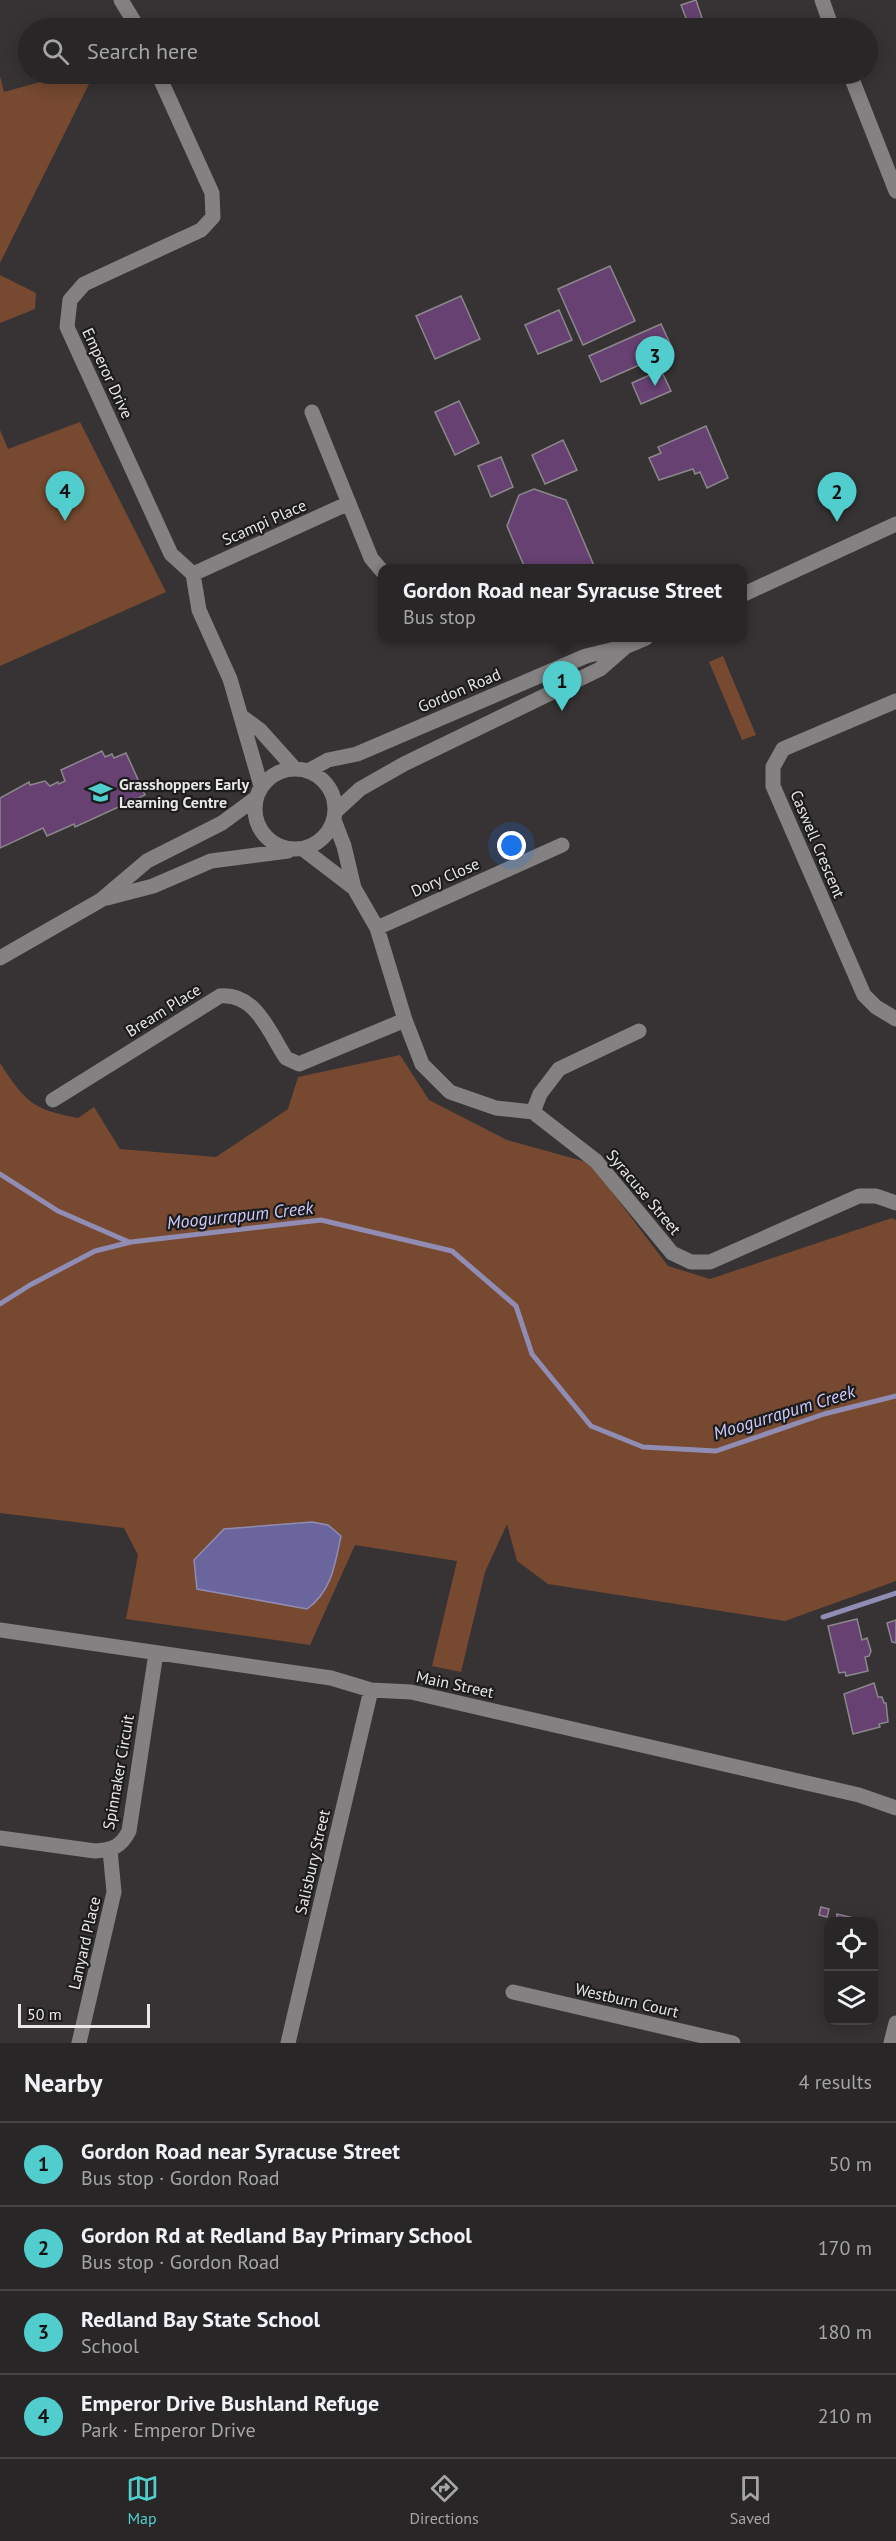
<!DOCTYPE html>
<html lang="en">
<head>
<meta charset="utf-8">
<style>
	body { margin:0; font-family:"PT Sans",sans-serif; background:#312e30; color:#f1f3f6 }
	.controls { position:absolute; right:18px; bottom:18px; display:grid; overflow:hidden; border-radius:12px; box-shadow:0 3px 15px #0003 }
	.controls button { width:54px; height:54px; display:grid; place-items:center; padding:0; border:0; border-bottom:2px solid #454345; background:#292628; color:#f1f3f6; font:30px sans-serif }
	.scale { position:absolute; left:18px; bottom:15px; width:132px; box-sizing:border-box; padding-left:6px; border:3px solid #e8e6e7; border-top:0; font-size:16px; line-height:21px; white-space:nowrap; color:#e8e6e7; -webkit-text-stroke:4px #1d1c1c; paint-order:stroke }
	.you { position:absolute; left:512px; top:846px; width:21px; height:21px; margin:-15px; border:4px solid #fff; border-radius:50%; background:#1a73e8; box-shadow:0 0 0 9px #1a73e833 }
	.badge { display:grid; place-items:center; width:39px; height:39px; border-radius:50%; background:#52cdce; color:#111; font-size:20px; font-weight:700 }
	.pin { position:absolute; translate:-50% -50px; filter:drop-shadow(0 2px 3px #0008) }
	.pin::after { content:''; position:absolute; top:32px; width:21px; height:18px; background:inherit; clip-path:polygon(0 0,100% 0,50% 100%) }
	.popup { position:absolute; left:378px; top:564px; width:369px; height:78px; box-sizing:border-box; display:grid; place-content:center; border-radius:12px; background:#292628; filter:drop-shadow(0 2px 4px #0005); font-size:20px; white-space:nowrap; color:#a5a5a8 }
	.popup b { font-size:22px; color:#f1f3f6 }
	.popup::after { content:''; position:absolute; left:50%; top:100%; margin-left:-12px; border:12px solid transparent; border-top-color:#292628 }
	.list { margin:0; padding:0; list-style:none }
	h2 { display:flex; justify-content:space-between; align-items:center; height:78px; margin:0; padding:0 24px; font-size:26px }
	h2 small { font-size:20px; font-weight:400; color:#a5a5a8 }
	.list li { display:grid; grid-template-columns:39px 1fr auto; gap:18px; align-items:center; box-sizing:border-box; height:84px; padding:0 24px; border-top:2px solid #454345 }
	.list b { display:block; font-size:22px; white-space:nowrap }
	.list p { margin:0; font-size:20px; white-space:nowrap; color:#a5a5a8 }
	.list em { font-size:20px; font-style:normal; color:#a5a5a8 }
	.icon { flex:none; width:33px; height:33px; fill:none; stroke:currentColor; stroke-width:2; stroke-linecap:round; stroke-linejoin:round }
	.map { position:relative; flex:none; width:896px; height:2043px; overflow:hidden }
	.search { position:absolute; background:#292628; box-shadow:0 3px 15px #0003; left:18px; right:18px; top:18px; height:66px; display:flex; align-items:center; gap:15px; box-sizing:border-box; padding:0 21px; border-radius:33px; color:#a5a5a8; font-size:22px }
	.sheet { height:414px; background:#292628 }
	nav { display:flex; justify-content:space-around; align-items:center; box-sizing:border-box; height:84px; border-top:2px solid #454345; background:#292628; font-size:16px; color:#a5a5a8 }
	nav a { display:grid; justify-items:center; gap:3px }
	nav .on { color:#52cdce }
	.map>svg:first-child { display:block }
	.green { fill:#764930 }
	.water { fill:#6b659e; stroke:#908cb4; stroke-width:1.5 }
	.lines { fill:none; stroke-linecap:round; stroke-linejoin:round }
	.stream { stroke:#908cb4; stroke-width:5 }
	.building { fill:#664171; stroke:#8b888c; stroke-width:1.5 }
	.minor { stroke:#838181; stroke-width:15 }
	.labels { text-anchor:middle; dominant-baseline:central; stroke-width:4.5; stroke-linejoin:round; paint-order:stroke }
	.street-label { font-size:16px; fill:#e8e6e7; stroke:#1d1c1c }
	.poi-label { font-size:16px; font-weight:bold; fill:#e8e6e7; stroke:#1d1c1c; text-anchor:start }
	.water-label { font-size:18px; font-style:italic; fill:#cecafe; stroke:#1d1c1c }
</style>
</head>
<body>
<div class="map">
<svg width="896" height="2043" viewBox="0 0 896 2043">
	<rect width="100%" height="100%" fill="#373335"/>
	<!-- green -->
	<path class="green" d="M69 74H94L0 263V76L4 92Z
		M0 275 36 293 35 309 0 323Z
		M80 422 166 592 0 666V430L8 449Z
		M723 656 756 735 742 740 709 662Z
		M400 1055 429 1100 507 1140 590 1163 668 1266 710 1279 892 1218 896 1220V1581L785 1621 548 1584 517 1561 507 1524 485 1572 461 1672 432 1666 457 1561 355 1545 310 1645 126 1619 138 1555 124 1528 0 1513V1063C24 1100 32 1110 78 1118L94 1107 120 1149 216 1157 288 1109 298 1077Z"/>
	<!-- water -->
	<path class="water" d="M312 1522 328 1525 341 1536C335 1564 332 1591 307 1609L197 1589 194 1560 224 1529Z"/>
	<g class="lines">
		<!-- stream -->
		<path class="stream" d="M0 1174 58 1211 129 1242
			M0 1304 30 1285 95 1251 131 1242 321 1220 452 1251 516 1306 532 1354 591 1426 643 1447 716 1451 824 1414 896 1396
			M823 1617 896 1593"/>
	</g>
	<!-- building -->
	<path class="building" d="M696 0 703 21 689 26 681 5Z
		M610 266 635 321 583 345 558 289Z
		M461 296 480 339 435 359 416 316Z
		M559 310 572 340 538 354 525 325Z
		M661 324 673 350 601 382 589 356Z
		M661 370 671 391 641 404 632 383Z
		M459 401 479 443 455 455 435 412Z
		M706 426 728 478 707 488 700 472 695 474 693 469 659 480 649 458 661 453 658 447Z
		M563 440 577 470 545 484 532 455Z
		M501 457 513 487 491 497 478 466Z
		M534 489 566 500 595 568H525L507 526 519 495Z
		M102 751 105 757 112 754 114 758 126 753 145 795 75 827 74 824 47 836 43 828 0 848V798L29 782 30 785 45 781 50 786 58 782 59 784 65 781 61 770Z
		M857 1619 862 1640 867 1638 871 1651 869 1656 865 1657 868 1671 846 1676 845 1672 839 1673 828 1626Z
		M896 1620V1643L892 1642 887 1623Z
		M874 1683 878 1697H882L884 1703H886L888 1722 879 1724 880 1727 853 1734 844 1694Z
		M821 1907 829 1909 827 1917 819 1915Z
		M837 1914 869 1922H836Z"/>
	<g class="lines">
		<!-- minor -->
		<path class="minor" d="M121 0 138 28
			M822 0 832 28
			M158 74 212 193 213 217 201 230 84 284 70 300 67 327 171 554 193 574 199 610 230 679 261 786
			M850 74 896 191
			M312 412 371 558 382 571
			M193 574 349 503
			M742 595 896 524
			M896 701 783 749 773 767V786L864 995 876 1007 896 1019
			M241 716 260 730 295 769
			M255 809a40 40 0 1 1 80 0a40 40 0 1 1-80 0Z
			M308 771 328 760 357 754 586 656 627 646 646 638
			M335 812 360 789 404 764 600 669 624 648
			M334 820 344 846 354 888
			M303 849 354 888 377 928 405 1020 422 1064 450 1092 496 1108 533 1112 596 1161 672 1253 691 1262H710L859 1196H876L896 1203
			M107 898 153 886 211 861 288 851
			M377 928 562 845
			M0 958 101 900 147 861 222 823 256 798
			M53 1100 220 996C256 993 269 1032 286 1058L299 1064 405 1020
			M533 1112 540 1094 559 1069 639 1031
			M0 1630 331 1678 371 1690 411 1692 859 1795 896 1808
			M0 1838 95 1851C112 1850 121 1847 129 1831L156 1653
			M513 1992 733 2043
			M79 2043 114 1892 110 1850
			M288 2043 371 1690
			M891 2043 896 2023"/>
	</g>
	<!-- icons -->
	<defs>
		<symbol id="school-bare" viewBox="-9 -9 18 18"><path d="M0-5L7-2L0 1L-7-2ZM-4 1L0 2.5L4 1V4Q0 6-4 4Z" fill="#52cdce" stroke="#1d1c1c" stroke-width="2.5" paint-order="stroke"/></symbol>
	</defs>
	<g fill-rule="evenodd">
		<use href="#school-bare" x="84" y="776" width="33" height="33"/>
	</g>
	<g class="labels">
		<!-- street labels -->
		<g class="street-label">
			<text transform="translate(108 373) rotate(65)">Emperor Drive</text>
			<text transform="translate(264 522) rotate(-24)">Scampi Place</text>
			<text transform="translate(459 690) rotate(-23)">Gordon Road</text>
			<text transform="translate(818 844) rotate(67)">Caswell Crescent</text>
			<text transform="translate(445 877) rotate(-24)">Dory Close</text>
			<text transform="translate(163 1010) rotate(-32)">Bream Place</text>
			<text transform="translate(644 1192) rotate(50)">Syracuse Street</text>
			<text transform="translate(455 1684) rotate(12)">Main Street</text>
			<text transform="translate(118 1772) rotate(-80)">Spinnaker Circuit</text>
			<text transform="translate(312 1862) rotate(-77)">Salisbury Street</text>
			<text transform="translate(84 1943) rotate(-77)">Lanyard Place</text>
			<text transform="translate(627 2000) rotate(13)">Westburn Court</text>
		</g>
		<!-- poi labels -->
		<g class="poi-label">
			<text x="119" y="784">Grasshoppers Early<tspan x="119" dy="18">Learning Centre</tspan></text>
		</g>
		<!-- water labels -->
		<g class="water-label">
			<text transform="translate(240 1215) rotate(-6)">Moogurrapum Creek</text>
			<text transform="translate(784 1412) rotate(-17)">Moogurrapum Creek</text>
		</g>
	</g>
</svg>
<div class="controls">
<button><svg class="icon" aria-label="locate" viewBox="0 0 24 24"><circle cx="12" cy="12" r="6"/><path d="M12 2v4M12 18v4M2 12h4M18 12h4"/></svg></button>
<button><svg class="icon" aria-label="layers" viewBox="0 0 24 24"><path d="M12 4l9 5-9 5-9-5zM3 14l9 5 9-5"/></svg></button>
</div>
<div class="scale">50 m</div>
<div class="you"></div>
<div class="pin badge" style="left:562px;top:711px">1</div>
<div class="popup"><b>Gordon Road near Syracuse Street</b>Bus stop</div>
<div class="pin badge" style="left:837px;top:522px">2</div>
<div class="pin badge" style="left:655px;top:386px">3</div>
<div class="pin badge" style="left:65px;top:521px">4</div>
<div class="search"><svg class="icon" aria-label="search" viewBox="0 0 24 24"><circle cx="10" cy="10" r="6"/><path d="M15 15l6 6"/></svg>Search here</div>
</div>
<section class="sheet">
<h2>Nearby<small>4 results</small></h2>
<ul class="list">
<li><span class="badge">1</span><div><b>Gordon Road near Syracuse Street</b><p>Bus stop · Gordon Road</p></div><em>50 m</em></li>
<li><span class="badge">2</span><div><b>Gordon Rd at Redland Bay Primary School</b><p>Bus stop · Gordon Road</p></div><em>170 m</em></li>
<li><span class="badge">3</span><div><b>Redland Bay State School</b><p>School</p></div><em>180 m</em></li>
<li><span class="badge">4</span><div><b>Emperor Drive Bushland Refuge</b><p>Park · Emperor Drive</p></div><em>210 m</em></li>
</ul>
</section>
<nav>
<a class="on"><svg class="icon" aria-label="map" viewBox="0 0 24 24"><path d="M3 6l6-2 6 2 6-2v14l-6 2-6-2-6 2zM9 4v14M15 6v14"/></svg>Map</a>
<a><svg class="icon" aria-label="directions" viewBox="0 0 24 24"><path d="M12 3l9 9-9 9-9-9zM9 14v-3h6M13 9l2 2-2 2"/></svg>Directions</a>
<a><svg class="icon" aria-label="saved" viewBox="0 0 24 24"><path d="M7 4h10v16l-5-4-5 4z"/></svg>Saved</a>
</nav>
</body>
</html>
